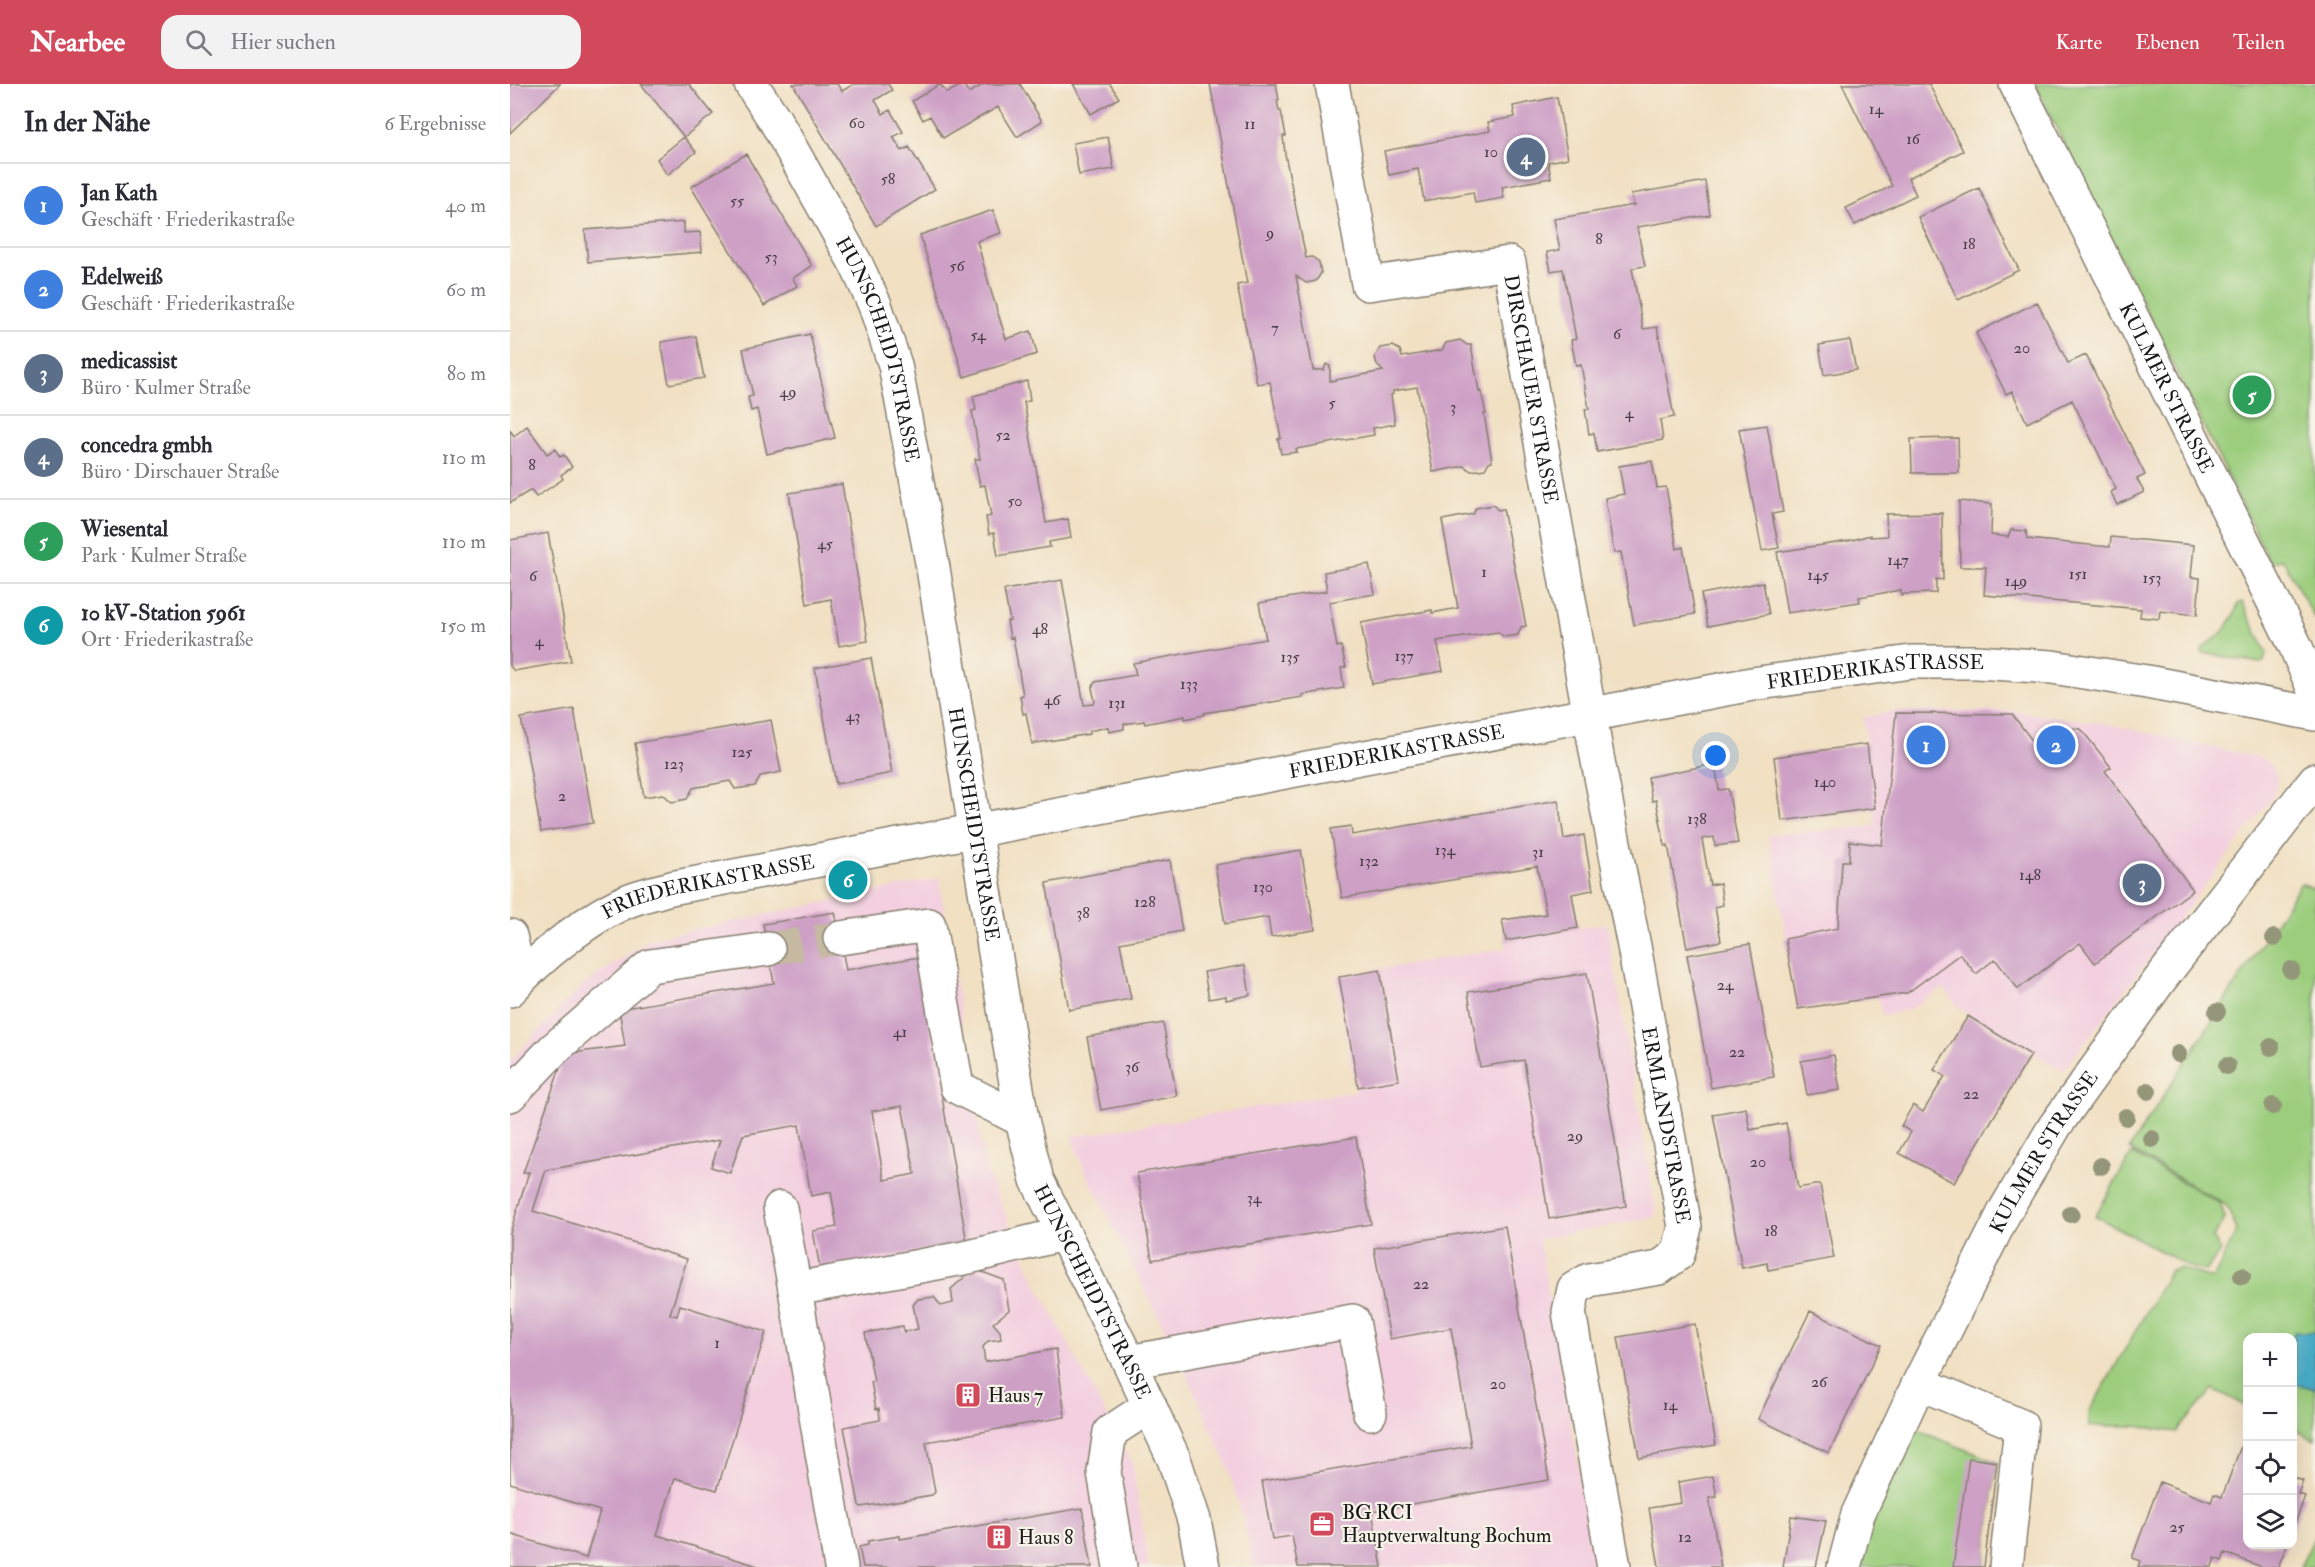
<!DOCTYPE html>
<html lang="de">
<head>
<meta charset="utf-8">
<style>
	body { margin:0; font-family:"IM FELL Double Pica",serif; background:#f2f2f3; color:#2b2b33 }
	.controls { position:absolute; right:18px; bottom:18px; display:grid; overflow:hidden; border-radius:12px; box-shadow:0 6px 24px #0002 }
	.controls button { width:54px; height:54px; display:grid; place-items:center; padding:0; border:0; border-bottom:2px solid #e1e1e2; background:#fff; color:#2b2b33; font:30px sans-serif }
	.you { position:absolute; left:1206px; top:672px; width:21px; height:21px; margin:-15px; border:4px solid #fff; border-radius:50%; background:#1a73e8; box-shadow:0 0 0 9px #1a73e833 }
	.badge { display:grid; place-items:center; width:39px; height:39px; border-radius:50%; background:#d1495b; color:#fff; font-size:20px; font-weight:700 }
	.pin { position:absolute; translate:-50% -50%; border:3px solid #fff; box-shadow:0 2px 6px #0006 }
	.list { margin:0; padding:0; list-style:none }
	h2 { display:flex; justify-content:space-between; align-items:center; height:78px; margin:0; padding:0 24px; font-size:26px }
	h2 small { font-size:20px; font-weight:400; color:#7c7c81 }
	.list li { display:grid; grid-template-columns:39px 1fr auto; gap:18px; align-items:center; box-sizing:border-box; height:84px; padding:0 24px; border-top:2px solid #e1e1e2 }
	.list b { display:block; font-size:22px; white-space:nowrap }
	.list p { margin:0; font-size:20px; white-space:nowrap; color:#7c7c81 }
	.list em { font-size:20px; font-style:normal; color:#7c7c81 }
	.icon { flex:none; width:33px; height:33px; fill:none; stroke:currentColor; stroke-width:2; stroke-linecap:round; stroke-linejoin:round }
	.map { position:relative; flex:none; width:1805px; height:1483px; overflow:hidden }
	header { display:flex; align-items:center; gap:36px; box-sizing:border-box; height:84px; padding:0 30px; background:#d1495b; color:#fff }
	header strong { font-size:28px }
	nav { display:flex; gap:33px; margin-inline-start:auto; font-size:21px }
	.search { width:420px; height:54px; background:#f2f2f3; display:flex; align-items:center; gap:15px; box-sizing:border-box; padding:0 21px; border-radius:18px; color:#7c7c81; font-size:22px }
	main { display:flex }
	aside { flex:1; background:#fff }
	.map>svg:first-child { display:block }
	.built { fill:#f3cfdf }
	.green { fill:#9bcd7d; stroke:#5c744c; stroke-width:1.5 }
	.water { fill:#48acc7; stroke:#326472; stroke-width:1.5 }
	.building { fill:#cea0c6; fill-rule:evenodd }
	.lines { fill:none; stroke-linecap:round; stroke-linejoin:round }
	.minor-tunnel { stroke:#c6b9a1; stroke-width:33; stroke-dasharray:33 16; stroke-linecap:butt }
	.minor-casing { stroke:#867e6f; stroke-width:36 }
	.minor { stroke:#fff; stroke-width:33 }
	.tree { fill:#949679 }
	.labels { text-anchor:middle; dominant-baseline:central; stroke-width:4.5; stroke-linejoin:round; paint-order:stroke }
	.number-label { font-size:16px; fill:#483d46 }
	.street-label { font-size:20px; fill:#1c1c1c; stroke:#f7f3e8 }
	.poi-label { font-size:20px; fill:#1c1c1c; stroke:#f7f3e8; text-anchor:start }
</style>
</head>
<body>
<header>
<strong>Nearbee</strong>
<div class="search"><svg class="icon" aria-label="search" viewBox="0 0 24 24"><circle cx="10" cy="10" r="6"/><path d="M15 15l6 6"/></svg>Hier suchen</div>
<nav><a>Karte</a><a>Ebenen</a><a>Teilen</a></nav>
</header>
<main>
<aside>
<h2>In der Nähe<small>6 Ergebnisse</small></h2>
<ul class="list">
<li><span class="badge" style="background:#3f7fe0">1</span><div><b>Jan Kath</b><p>Geschäft · Friederikastraße</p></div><em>40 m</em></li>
<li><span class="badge" style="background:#3f7fe0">2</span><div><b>Edelweiß</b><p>Geschäft · Friederikastraße</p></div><em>60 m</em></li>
<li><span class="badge" style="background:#5c6f8a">3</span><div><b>medicassist</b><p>Büro · Kulmer Straße</p></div><em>80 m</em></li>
<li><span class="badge" style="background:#5c6f8a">4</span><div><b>concedra gmbh</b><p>Büro · Dirschauer Straße</p></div><em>110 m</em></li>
<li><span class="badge" style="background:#2e9e5b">5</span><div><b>Wiesental</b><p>Park · Kulmer Straße</p></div><em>110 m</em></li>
<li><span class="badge" style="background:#0f9aa8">6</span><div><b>10 kV-Station 5961</b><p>Ort · Friederikastraße</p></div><em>150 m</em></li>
</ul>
</aside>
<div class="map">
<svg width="1805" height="1483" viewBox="0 0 1805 1483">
	<rect width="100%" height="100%" fill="#f7f3e8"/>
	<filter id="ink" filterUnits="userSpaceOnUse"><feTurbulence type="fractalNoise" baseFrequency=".0167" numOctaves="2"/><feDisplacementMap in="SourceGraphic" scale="12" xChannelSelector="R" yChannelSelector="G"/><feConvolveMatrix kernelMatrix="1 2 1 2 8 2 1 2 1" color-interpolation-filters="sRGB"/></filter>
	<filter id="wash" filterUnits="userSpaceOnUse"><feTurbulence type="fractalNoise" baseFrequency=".008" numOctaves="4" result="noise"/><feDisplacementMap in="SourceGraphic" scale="24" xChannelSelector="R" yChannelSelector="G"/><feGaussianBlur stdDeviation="1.35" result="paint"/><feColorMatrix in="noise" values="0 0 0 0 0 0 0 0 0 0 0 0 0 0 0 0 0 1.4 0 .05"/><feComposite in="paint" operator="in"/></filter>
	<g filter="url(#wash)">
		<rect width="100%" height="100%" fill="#f1e0c2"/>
		<!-- built -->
		<path class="built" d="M1384 627H1502L1593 639 1751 674 1760 679 1765 687 1767 697 1764 711 1553 987 1451 926 1433 904 1401 925 1372 932 1368 913 1288 925 1258 751 1365 742V724L1353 634Z
			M429 794 475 1083 526 1199 622 1379 639 1483H0V977L73 901 141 855Z
			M1097 839 1146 1129 1144 1133 1139 1134 1029 1155 1086 1483H744L735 1442 717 1381 674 1285 575 1087 561 1053 846 1007 826 892 996 864V857Z"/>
		<!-- green -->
		<path class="green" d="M1525 0H1805V535L1773 476 1760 478Z
			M1732 518 1756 568 1754 578 1750 579 1692 569 1693 564C1710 552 1722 541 1728 520Z
			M1791 799 1805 805V1356L1783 1345 1782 1254H1738L1737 1322 1703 1305 1667 1348 1625 1342H1579V1328L1660 1187 1671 1184 1703 1195 1727 1146 1716 1121 1619 1065Z
			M1622 1069 1711 1120 1715 1135 1703 1153 1711 1167 1696 1187 1680 1183 1585 1132Z
			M1404 1345 1487 1378 1474 1483H1350L1364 1434Z
			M1805 1452V1483H1790Z"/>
		<!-- water -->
		<path class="water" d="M1784 1248H1805V1305L1783 1299Z"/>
		<g id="blocks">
			<!-- building -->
			<path class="building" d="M0 0H50L0 49Z
				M131 0H179L203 30 174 53Z
				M283 0H327L332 7 344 0H378L382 6 365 16 373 30 380 26 393 48 383 53 392 67 399 63 425 105 366 142Z
				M430 0 437 9 453 0 459 9 474 0H510L532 37 507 53 488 23 433 54 420 32 413 36 402 17Z
				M563 0H600L609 14 581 30Z
				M700 0H766L769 16H767L769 27H771L776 52H773L775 70 796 174 802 173 809 178 811 189 806 197 796 199 786 192 803 286H814L816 280 820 282V297L873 287 867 281 865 273 870 264 883 262 890 266 892 273 932 266 936 259 950 256 957 261H961L969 308 971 307 976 330H974L982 377 979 378 975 385 961 387 954 382 923 388 907 303 883 307V310L881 311 885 340 863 344 864 351 786 365 787 368 771 370 768 355 771 354 760 298 747 300 727 201 737 199Z
				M1332 0H1419L1453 67 1398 94 1406 111 1345 141 1336 124 1382 102Z
				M1047 13 1058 74 1038 78 1041 94 992 103 994 114 965 119 963 108 914 117 908 85 879 91 874 67 980 47 978 38 1005 33 1003 22Z
				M174 53 186 68 157 91 147 75Z
				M598 53 604 85 569 91 563 59Z
				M236 70 302 182 283 194 287 202 254 222 181 103Z
				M1195 97 1200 131 1127 143 1135 182 1122 184 1133 245 1147 243 1164 333 1150 336 1153 356 1087 368 1084 349 1079 350 1075 325H1079L1071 281 1066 282 1061 256 1066 255 1053 185 1041 187 1037 168 1050 166 1044 135 1124 121 1121 110Z
				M1469 104 1509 186 1448 216 1408 133Z
				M483 126 491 149 467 157 481 207 496 255 521 247 527 270 454 293 410 151Z
				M174 138V149L190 148 192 168 78 178 75 146Z
				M1527 218 1558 279 1576 271 1635 391 1627 395 1634 408 1607 421 1601 408 1606 405 1562 316 1517 339 1502 307 1496 310 1466 249Z
				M300 250 325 354 257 370 247 325 241 327 238 313 243 312 233 265Z
				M186 252 194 294 159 300 151 258Z
				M1340 256 1346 286 1314 291 1309 261Z
				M517 297 520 317 514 318 536 439 558 435 561 454 539 458 540 463 488 472 484 449 479 450 476 433 481 432 475 401 470 402 465 375H470L462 327 466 326 463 312Z
				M1257 341 1273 428 1262 430 1269 464 1252 467 1229 345Z
				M17 342 37 370 45 365 50 373 54 371 62 383 51 391 53 395 26 413 21 406 0 419V346L4 352Z
				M1448 354 1449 389H1402L1401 355Z
				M1142 377 1147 404 1156 403 1167 465 1173 463 1185 530 1124 541 1111 468 1104 469 1095 414 1114 410 1109 382Z
				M332 400 358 557 329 562 321 515 297 520 279 409Z
				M1449 417 1482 420 1481 451 1498 453 1501 446 1516 447 1517 455 1600 463 1601 453 1684 461 1681 493 1690 494 1687 531 1650 527 1649 535 1630 533 1631 525 1474 511 1476 483H1450Z
				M983 421 988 426 993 425 1016 542 1011 543 1008 551 994 553 988 548 927 557 933 587 862 600 851 539 922 526V529L948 524 932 436 963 430 966 424Z
				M1432 429 1433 496 1426 495V509L1394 510 1391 512V506L1349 513 1350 518 1277 529 1267 468 1339 457 1360 451V453L1377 452 1376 430Z
				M38 449 61 577 4 587 0 582V456Z
				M859 480 865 510 819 518 827 563 831 562 836 583 831 584 834 604 792 611 793 613 694 629V631L675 635V632L635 640 634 637 614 640V645L599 648 598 643 579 647V650L522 660 516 629 513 630 510 612 513 611 503 553 500 554 497 537H500L494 506 552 496 574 621 584 620 585 617 582 604 585 598 626 591 623 579 756 555 749 519 817 507 814 488Z
				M1253 498 1259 530 1198 542 1191 510Z
				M361 574 382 689 326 700 305 584Z
				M64 625 83 739 31 748 11 634Z
				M1386 629 1502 630 1524 659 1548 641 1553 648 1558 644 1571 645 1601 683 1595 687 1683 806 1585 879 1570 859 1508 905 1485 875 1466 890 1450 870 1397 909 1288 925 1275 855 1328 844 1332 777H1339L1340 757 1372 761Z
				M261 636 271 688 251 692 245 702 225 705 220 697 183 704 177 715 162 718 153 710 134 713 125 659Z
				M1357 660 1365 724 1272 737 1264 673Z
				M1205 680 1209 706 1218 705 1228 759 1205 762 1204 753 1192 755 1200 801 1210 799 1213 821 1205 823 1211 857 1177 864 1158 761 1155 762 1146 716 1142 717 1138 693Z
				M1048 716 1054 755 1074 751 1083 806 1062 810 1068 844 996 857 992 836 1036 830 1027 782 832 814 821 745 841 742 842 751Z
				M791 766 805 846 761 853 758 833 715 840 705 781Z
				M660 776 672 847 610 859 621 915 559 926 536 799Z
				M345 791 346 799 331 801 330 794Z
				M325 828 336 886 408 873 457 1159 310 1184 303 1147 327 1143 321 1108 301 1112 289 1041 233 1051 220 1089 201 1083 210 1056 36 1086 23 1127 177 1175 160 1230 167 1232 170 1221 256 1248 207 1406 165 1394 147 1451 248 1482 0 1483V1450L76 1474 90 1427 0 1399V1149L19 1088 13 1089 55 970 115 962 109 925 264 899 253 840ZM392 1022 405 1090 374 1096 362 1027Z
				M1240 860 1264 993 1201 1004 1177 871Z
				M735 881 740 911 716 916V912L699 915 694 888Z
				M870 886 889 996 848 1003 829 893Z
				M1077 889 1116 1122 1039 1135 1014 976 970 983 958 908Z
				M1458 932 1521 971 1444 1099 1389 1069 1401 1048 1391 1042 1403 1021 1413 1028 1435 992 1424 986Z
				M653 939 667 1012 591 1026 577 953Z
				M1324 971 1330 1006 1297 1011 1291 977Z
				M1236 1024 1240 1046 1276 1039 1288 1104 1310 1100 1324 1174 1258 1186 1257 1179 1232 1184 1203 1030Z
				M846 1053 861 1140 642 1176 627 1089Z
				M995 1142 1039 1396 862 1427 872 1483H788L782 1452 762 1455 752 1397 961 1362 941 1244 880 1255 864 1164Z
				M464 1185 494 1196 499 1226 483 1239 490 1247 491 1255 478 1257 473 1263 475 1278 546 1265 555 1333 416 1358 425 1408 422 1411 351 1423 349 1421 334 1343 370 1336 369 1324 366 1325 361 1298H364L355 1249 393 1242 394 1248 408 1245 403 1221 408 1215 424 1213 431 1222 443 1219 441 1205Z
				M1300 1227 1371 1261 1319 1369 1248 1335Z
				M1185 1240 1206 1361 1129 1374 1108 1253Z
				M1733 1357 1737 1358V1461H1777L1768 1483H1752L1715 1469 1712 1477 1705 1474 1702 1483H1628L1630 1477 1622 1474 1650 1398 1701 1418 1704 1410 1712 1413Z
				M1459 1374 1487 1378 1474 1483H1443Z
				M1203 1392 1207 1413 1199 1414 1211 1483H1149L1139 1424 1171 1419 1168 1398Z
				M1782 1393 1793 1397 1788 1410 1795 1412 1783 1445Z
				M572 1424 582 1483H353L349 1463 358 1461V1457L390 1452V1455Z
				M1281 1432 1316 1437 1306 1483H1273Z"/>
		</g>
	</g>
	<g filter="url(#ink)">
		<use href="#blocks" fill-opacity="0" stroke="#867e6f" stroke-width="1.5"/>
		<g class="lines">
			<!-- minor-tunnel -->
			<path class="minor-tunnel" d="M258 865 330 854"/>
			<defs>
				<g id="minor">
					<path id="s1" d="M241 0 265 36 346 180 365 221 385 281 423 484 512 1036 527 1096 619 1278 664 1375 684 1436 693 1483"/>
					<path id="s2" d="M822 0 858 200 999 179 1087 672 1124 862 1175 1143 1168 1170 1149 1184 1079 1196 1064 1205 1059 1228 1104 1483"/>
					<path id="s3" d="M1506 0 1785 561 1805 608"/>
					<path d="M0 852 10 895"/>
					<path d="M330 854 419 841 447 1003 512 1036"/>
					<path id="s4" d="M0 906C30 873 78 833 120 816 133 811 147 808 161 804L1242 600 1401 578H1467L1542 583 1637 598 1805 630"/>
					<path d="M0 1011 44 965 140 882 258 865"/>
					<path d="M270 1124 285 1205"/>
					<path d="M619 1278 843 1237 860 1329"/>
					<path d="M1409 1299 1511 1342 1496 1483"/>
					<path d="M331 1483 285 1205 459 1173 553 1150"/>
					<path d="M610 1483 594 1388 600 1348 640 1322"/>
					<path id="s5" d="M1334 1483 1348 1430 1409 1299 1496 1125 1545 1042 1649 897 1805 696"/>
				</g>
			</defs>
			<!-- minor casing -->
			<use href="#minor" class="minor-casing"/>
			<!-- minor -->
			<use href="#minor" class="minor"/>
		</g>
		<!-- trees -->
		<g class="tree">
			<circle cx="1764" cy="854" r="9"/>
			<circle cx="1781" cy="886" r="9"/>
			<circle cx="1707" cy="928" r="9"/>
			<circle cx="1761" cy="963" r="9"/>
			<circle cx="1668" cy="970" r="9"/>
			<circle cx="1717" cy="982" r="9"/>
			<circle cx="1638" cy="1007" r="9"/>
			<circle cx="1763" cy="1022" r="9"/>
			<circle cx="1616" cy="1033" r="9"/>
			<circle cx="1642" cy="1055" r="9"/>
			<circle cx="1591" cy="1082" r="9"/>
			<circle cx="1561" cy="1130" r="9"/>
			<circle cx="1732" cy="1192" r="9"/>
		</g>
	</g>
	<!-- icons -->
	<defs>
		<symbol id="building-square" viewBox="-11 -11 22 22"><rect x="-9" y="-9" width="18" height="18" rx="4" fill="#d1495b" stroke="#f7f3e8"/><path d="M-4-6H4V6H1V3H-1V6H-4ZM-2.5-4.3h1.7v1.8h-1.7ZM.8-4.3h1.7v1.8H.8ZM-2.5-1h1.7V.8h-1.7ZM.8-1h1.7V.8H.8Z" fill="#fff"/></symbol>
		<symbol id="office-square" viewBox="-11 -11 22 22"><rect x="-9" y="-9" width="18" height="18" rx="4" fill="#d1495b" stroke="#f7f3e8"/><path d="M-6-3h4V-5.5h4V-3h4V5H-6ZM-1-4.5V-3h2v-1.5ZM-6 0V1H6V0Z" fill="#fff"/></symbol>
	</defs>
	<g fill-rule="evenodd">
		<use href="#building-square" x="443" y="1296" width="30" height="30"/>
		<use href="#office-square" x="797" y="1425" width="30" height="30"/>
		<use href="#building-square" x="474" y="1438" width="30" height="30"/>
	</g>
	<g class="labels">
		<!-- number labels -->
		<g class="number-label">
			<text x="1366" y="25">14</text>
			<text x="347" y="39">60</text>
			<text x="740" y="40">11</text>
			<text x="1403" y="55">16</text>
			<text x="981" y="68">10</text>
			<text x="378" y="95">58</text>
			<text x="227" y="117">55</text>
			<text x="760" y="149">9</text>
			<text x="1089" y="155">8</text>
			<text x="1459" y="160">18</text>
			<text x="261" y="173">53</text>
			<text x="447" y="182">56</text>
			<text x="765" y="244">7</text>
			<text x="1107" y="250">6</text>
			<text x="468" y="251">54</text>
			<text x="1512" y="264">20</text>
			<text x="278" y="308">49</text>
			<text x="822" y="319">5</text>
			<text x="943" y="323">3</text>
			<text x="1119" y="329">4</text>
			<text x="493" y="351">52</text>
			<text x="22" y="381">8</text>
			<text x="505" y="417">50</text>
			<text x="315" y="460">45</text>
			<text x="1388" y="476">147</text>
			<text x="974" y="488">1</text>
			<text x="1568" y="490">151</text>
			<text x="1308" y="491">145</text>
			<text x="23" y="492">6</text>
			<text x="1642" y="494">153</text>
			<text x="1506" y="497">149</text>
			<text x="530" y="545">48</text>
			<text x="29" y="557">4</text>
			<text x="894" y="572">137</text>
			<text x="780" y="573">135</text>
			<text x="679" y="600">133</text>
			<text x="542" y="616">46</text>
			<text x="607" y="619">131</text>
			<text x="343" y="632">43</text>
			<text x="232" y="668">125</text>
			<text x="164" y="680">123</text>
			<text x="1315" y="698">140</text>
			<text x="52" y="712">2</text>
			<text x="1187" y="735">138</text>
			<text x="935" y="766">134</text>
			<text x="1028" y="768">31</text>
			<text x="859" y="777">132</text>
			<text x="1520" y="791">148</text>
			<text x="753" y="803">130</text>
			<text x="635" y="818">128</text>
			<text x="573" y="829">38</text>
			<text x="1215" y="901">24</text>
			<text x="390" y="948">41</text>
			<text x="1227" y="968">22</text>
			<text x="622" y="983">36</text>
			<text x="1461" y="1010">22</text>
			<text x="1065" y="1052">29</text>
			<text x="1248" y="1078">20</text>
			<text x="744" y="1114">34</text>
			<text x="1261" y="1147">18</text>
			<text x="911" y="1200">22</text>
			<text x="207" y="1259">1</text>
			<text x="1309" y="1298">26</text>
			<text x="988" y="1300">20</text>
			<text x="1160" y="1321">14</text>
			<text x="1667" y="1443">25</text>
			<text x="1175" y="1453">12</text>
		</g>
		<!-- street labels -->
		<g class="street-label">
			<text stroke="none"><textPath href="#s1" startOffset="297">HUNSCHEIDTSTRASSE</textPath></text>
			<text stroke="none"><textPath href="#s3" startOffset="339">KULMER STRASSE</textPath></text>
			<text stroke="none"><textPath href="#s2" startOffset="474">DIRSCHAUER STRASSE</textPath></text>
			<text stroke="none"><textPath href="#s4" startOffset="1418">FRIEDERIKASTRASSE</textPath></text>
			<text stroke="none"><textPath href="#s4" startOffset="932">FRIEDERIKASTRASSE</textPath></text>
			<text stroke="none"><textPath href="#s1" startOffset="783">HUNSCHEIDTSTRASSE</textPath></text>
			<text stroke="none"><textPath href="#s4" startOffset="230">FRIEDERIKASTRASSE</textPath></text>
			<text stroke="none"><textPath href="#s2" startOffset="1222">ERMLANDSTRASSE</textPath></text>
			<text stroke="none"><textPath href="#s5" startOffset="462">KULMER STRASSE</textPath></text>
			<text stroke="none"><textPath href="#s1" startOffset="1269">HUNSCHEIDTSTRASSE</textPath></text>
		</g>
		<!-- poi labels -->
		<g class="poi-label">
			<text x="478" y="1311">Haus 7</text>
			<text x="832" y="1428">BG RCI<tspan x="832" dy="23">Hauptverwaltung Bochum</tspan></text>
			<text x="508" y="1453">Haus 8</text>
		</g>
	</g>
</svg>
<div class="controls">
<button>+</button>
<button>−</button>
<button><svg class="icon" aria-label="locate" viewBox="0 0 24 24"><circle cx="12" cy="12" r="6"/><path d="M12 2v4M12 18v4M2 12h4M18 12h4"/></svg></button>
<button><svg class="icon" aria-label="layers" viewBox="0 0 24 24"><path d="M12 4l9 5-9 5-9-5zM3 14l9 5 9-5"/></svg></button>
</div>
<div class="you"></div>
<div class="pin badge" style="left:1416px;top:661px;background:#3f7fe0">1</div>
<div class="pin badge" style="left:1546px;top:661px;background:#3f7fe0">2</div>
<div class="pin badge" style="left:1632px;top:799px;background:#5c6f8a">3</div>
<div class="pin badge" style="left:1016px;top:73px;background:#5c6f8a">4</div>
<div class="pin badge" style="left:1742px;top:311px;background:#2e9e5b">5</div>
<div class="pin badge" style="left:338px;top:796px;background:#0f9aa8">6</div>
</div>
</main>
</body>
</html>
